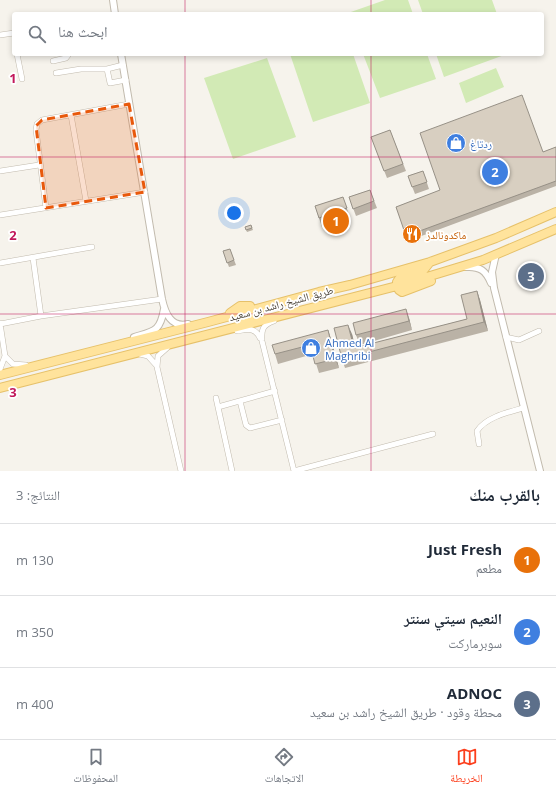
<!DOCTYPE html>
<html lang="ar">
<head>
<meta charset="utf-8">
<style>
	body { margin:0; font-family:"Open Sans","Noto Naskh Arabic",sans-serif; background:#f2f2f3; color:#1f2937; direction:rtl }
	.you { position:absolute; left:234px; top:213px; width:14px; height:14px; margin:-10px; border:3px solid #fff; border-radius:50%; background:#1a73e8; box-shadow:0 0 0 6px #1a73e833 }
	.badge { display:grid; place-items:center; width:26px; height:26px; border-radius:50%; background:#fc3f1d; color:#fff; font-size:13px; font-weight:700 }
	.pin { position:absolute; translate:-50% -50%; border:2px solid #fff; box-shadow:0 1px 4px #0006 }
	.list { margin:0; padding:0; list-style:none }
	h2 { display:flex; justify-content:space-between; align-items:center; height:52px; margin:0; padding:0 16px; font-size:17px }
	h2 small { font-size:13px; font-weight:400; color:#747a83 }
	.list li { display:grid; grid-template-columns:26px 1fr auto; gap:12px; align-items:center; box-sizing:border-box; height:72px; padding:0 16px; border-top:1px solid #e0e1e3 }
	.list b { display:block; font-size:15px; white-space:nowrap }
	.list p { margin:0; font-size:13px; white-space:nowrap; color:#747a83 }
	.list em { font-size:13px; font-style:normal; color:#747a83 }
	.icon { flex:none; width:22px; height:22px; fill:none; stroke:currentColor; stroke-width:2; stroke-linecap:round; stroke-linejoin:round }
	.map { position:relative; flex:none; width:556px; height:471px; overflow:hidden; direction:ltr }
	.search { position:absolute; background:#fff; box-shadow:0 2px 6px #0003; left:12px; right:12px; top:12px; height:44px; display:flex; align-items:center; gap:10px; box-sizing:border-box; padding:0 14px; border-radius:4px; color:#747a83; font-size:15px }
	.sheet { height:268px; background:#fff }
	nav { display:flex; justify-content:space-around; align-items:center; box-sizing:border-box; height:56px; border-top:1px solid #e0e1e3; background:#fff; font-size:11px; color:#747a83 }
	nav a { display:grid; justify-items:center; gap:2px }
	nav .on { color:#fc3f1d }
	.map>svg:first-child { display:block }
	.park { fill:#d2eab5 }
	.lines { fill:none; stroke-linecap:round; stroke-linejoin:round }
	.minor-casing { stroke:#c2bbae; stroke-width:6 }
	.tertiary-casing { stroke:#c2bbae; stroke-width:8 }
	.primary-casing { stroke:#e6c16a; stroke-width:10 }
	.minor { stroke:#fff; stroke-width:5 }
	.tertiary { stroke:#fff; stroke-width:6 }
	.primary { stroke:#ffe39c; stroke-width:8 }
	.wall { fill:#bab2a6 }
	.shaded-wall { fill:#979187 }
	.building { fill:#d8cfc1; stroke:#979187 }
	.marked { fill:#e8590c; fill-opacity:0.2; stroke:#e8590c; stroke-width:3; stroke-dasharray:8 5; stroke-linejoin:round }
	.grid { fill:none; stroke:#c2185b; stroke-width:1; stroke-opacity:0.55 }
	.labels { text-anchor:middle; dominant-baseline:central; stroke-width:3.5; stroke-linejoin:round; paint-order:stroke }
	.shop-label { font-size:11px; fill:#366cbe; stroke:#fff; text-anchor:start }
	.food-label { font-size:11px; fill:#c56008; stroke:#fff; text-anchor:start }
	.street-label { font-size:11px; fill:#4b4439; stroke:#fff }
	.grid-label { font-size:13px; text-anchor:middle; font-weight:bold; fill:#c2185b; stroke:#fff; stroke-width:3.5; stroke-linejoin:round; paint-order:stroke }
</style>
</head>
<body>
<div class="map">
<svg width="556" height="471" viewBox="0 0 556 471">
	<rect width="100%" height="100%" fill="#f6f3ec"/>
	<!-- park -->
	<path class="park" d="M385 0H408L413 14 348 13Z
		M418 0H492L497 14H423Z
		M290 54H353L370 103 313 122Z
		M363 54H427L436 79 380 98Z
		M436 54H507L444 77Z
		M267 58 296 137 233 159 204 78Z
		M496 68 504 87 466 103 459 83Z"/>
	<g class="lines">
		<defs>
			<path id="minor" d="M0 35 14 33
				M17 54 22 79
				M53 61 66 58 69 54
				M123 65 107 69 110 83 126 80
				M56 73 81 69H107
				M71 115 86 201
				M0 171 39 165
				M46 208 36 130 37 124 42 120 129 104
				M0 215 145 192
				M33 258 41 316
				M0 263 92 247
				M274 321C263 325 261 329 262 341L294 471
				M0 323 5 356 0 369
				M0 324 41 316 162 299
				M237 331C248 329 255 327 260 338
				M506 337 519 340 539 331
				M167 348 158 356 157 367 181 471
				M140 354 148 356 157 366
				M5 356 13 364 26 365
				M216 398 232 471
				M240 401 246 425 250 428 282 420
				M218 407 275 391
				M479 444 477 431C486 417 509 412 523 408
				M294 471 433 434"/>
			<path id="tertiary" d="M113 0 115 14
				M121 54 162 299C165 313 171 328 188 324
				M496 254 492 272 494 288 540 471
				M466 267C480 266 486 271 491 283
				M134 337C154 331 160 332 164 309"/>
			<path id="primary" d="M430 262 422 272 399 279 397 282 399 290 402 292 431 281
				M230 313 240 306H250L253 316 251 319 244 322
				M0 375 208 322 319 292 350 285 430 262 496 238 556 212
				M0 388 397 286 483 260 556 229"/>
		</defs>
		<!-- minor casing -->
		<use href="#minor" class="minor-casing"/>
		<!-- tertiary casing -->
		<use href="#tertiary" class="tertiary-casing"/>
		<!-- primary casing -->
		<use href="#primary" class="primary-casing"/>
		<!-- minor -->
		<use href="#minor" class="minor"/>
		<!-- tertiary -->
		<use href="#tertiary" class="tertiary"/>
		<!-- primary -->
		<use href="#primary" class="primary"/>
	</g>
	<!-- wall -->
	<path class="wall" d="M390 130 406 171 387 178 371 137Z
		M556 147V186L408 241 396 207Z
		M423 171 429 189 415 194 408 176Z
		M370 190 377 208 356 216 349 197Z
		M343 197 350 218 322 227 315 206Z
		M251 225 253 230 247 232 245 227Z
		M230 249 236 265 229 267 223 251Z
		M477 291 480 300 488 331 345 368 342 359 352 334 355 348 467 319Z
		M409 318 412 330 360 345 356 335Z
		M328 330 331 339 339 368 319 373 313 354 278 364 275 354Z"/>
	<!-- shaded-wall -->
	<path class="shaded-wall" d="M477 291 480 300 488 331 484 322Z
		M406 309 409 318 412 330 409 321Z
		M348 325 352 334 358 357 354 348Z
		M328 330 331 339 339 368 335 359Z"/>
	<!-- building -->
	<path class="building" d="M522 95 543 152 556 147V181L406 236 396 207 440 190 420 133Z
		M390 130 403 164 384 171 371 137Z
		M423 171 427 182 412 187 408 176Z
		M370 190 374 201 353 209 349 197Z
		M343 197 347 208 319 218 315 206Z
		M251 225 252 228 246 230 245 227Z
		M230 249 234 260 227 263 223 251Z
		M477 291 484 322 342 359 334 328 348 325 354 348 467 319 461 295Z
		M406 309 409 321 356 335 353 323Z
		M328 330 335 359 315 364 310 345 275 354 272 345Z"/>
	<!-- marked area -->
	<path class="marked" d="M129 104 145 192 46 208 36 126 42 120Z"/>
	<!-- grid -->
	<path class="grid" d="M185 0V14M371 0V14M185 54V471M371 54V471M0 157H556M0 314H556"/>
	<!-- icons -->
	<defs>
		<symbol id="shop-disc" viewBox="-11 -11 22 22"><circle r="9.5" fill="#3f7fe0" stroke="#fff"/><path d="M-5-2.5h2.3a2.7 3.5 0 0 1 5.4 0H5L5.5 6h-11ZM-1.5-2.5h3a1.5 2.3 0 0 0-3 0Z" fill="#fff"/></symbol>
		<symbol id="restaurant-disc" viewBox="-11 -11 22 22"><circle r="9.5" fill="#e8710a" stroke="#fff"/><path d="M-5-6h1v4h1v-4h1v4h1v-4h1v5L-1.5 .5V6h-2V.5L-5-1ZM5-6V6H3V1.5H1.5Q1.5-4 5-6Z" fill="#fff"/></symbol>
	</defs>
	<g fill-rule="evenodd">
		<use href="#shop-disc" x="445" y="132" width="22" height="22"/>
		<use href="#restaurant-disc" x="401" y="223" width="22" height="22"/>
		<use href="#shop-disc" x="300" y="337" width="22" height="22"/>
	</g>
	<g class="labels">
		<!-- shop labels -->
		<g class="shop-label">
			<text x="470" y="143">ردتاغ</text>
			<text x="325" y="342">Ahmed Al<tspan x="325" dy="13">Maghribi</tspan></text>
		</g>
		<!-- food labels -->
		<g class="food-label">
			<text x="426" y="234">ماكدونالدز</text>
		</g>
		<!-- street labels -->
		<g class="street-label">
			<text transform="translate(281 303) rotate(-15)">طريق الشيخ راشد بن سعيد</text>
		</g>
	</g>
	<g class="grid-label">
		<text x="13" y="83">1</text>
		<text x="13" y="240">2</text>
		<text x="13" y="397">3</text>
	</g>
</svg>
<div class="you"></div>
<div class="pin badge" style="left:336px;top:221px;background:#e8710a">1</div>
<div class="pin badge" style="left:495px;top:172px;background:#3f7fe0">2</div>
<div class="pin badge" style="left:531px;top:276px;background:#5c6f8a">3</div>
<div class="search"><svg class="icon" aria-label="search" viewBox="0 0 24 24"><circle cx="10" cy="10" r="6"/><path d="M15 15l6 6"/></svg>ابحث هنا</div>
</div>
<section class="sheet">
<h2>بالقرب منك<small>النتائج: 3</small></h2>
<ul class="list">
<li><span class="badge" style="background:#e8710a">1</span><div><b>Just Fresh</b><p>مطعم</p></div><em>130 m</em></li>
<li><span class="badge" style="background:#3f7fe0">2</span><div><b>النعيم سيتي سنتر</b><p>سوبرماركت</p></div><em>350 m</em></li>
<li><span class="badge" style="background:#5c6f8a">3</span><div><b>ADNOC</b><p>محطة وقود · طريق الشيخ راشد بن سعيد</p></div><em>400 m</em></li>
</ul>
</section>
<nav>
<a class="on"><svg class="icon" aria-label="map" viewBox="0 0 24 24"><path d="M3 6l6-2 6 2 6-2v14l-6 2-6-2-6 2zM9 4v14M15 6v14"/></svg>الخريطة</a>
<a><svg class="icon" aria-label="directions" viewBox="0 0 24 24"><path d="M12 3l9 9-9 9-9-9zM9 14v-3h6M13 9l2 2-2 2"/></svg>الاتجاهات</a>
<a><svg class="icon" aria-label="saved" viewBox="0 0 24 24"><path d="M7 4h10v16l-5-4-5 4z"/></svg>المحفوظات</a>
</nav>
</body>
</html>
